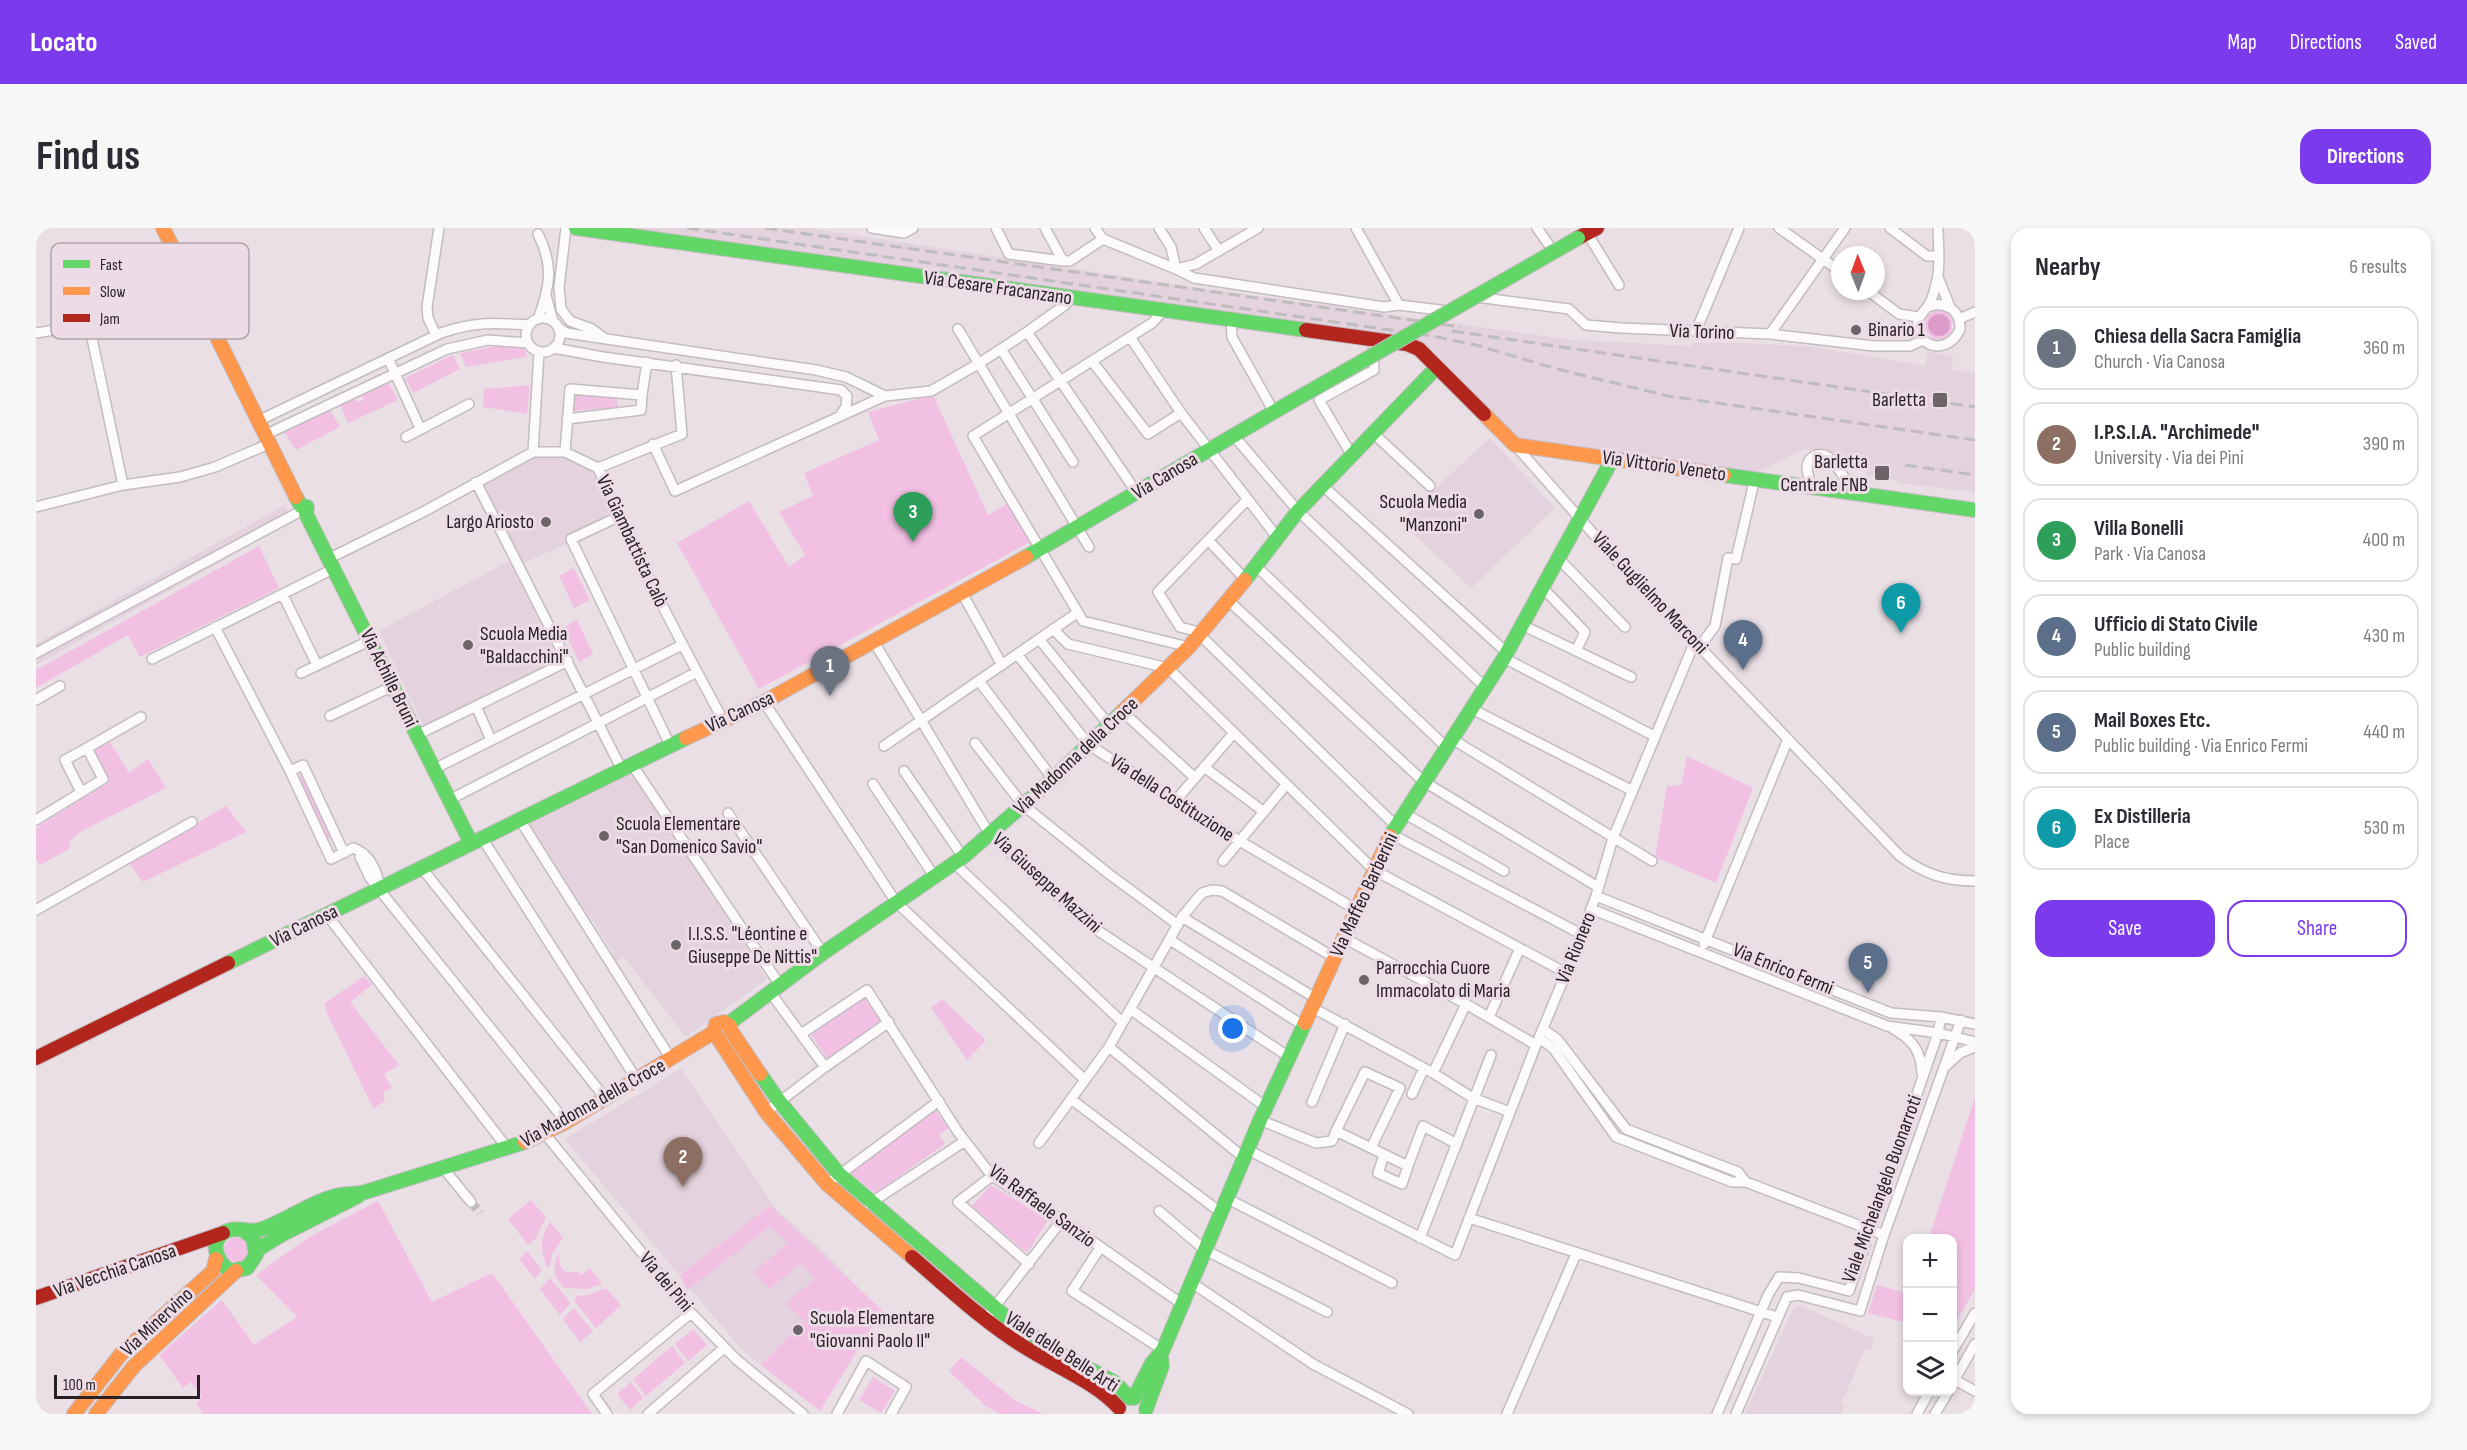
<!DOCTYPE html>
<html lang="en">
<head>
<meta charset="utf-8">
<style>
	body { margin:0; font-family:"Sofia Sans Condensed",sans-serif; background:#f7f7f7; color:#2b2b33 }
	.controls { position:absolute; right:18px; bottom:18px; display:grid; overflow:hidden; border-radius:12px; box-shadow:0 3px 9px #0003 }
	.controls button { width:54px; height:54px; display:grid; place-items:center; padding:0; border:0; border-bottom:2px solid #e1e1e2; background:#fff; color:#2b2b33; font:30px sans-serif }
	.compass { position:absolute; left:1795px; top:18px; width:54px; height:54px; border-radius:50%; background:#fff; box-shadow:0 3px 9px #0003; rotate:359deg }
	.scale { position:absolute; left:18px; bottom:15px; width:146px; box-sizing:border-box; padding-left:6px; border:3px solid #282226; border-top:0; font-size:16px; line-height:21px; white-space:nowrap; color:#282226; -webkit-text-stroke:4px #eddbe6; paint-order:stroke }
	.you { position:absolute; left:1197px; top:801px; width:21px; height:21px; margin:-15px; border:4px solid #fff; border-radius:50%; background:#1a73e8; box-shadow:0 0 0 9px #1a73e833 }
	.badge { display:grid; place-items:center; width:39px; height:39px; border-radius:50%; background:#7c3aed; color:#fff; font-size:20px; font-weight:700 }
	.pin { position:absolute; translate:-50% -50px; filter:drop-shadow(0 2px 3px #0008) }
	.pin::after { content:''; position:absolute; top:32px; width:21px; height:18px; background:inherit; clip-path:polygon(0 0,100% 0,50% 100%) }
	.list { margin:0; padding:0; list-style:none }
	h2 { display:flex; justify-content:space-between; align-items:center; height:78px; margin:0; padding:0 24px; font-size:26px }
	h2 small { font-size:20px; font-weight:400; color:#7c7c81 }
	.list li { display:grid; grid-template-columns:39px 1fr auto; gap:18px; align-items:center; box-sizing:border-box; height:84px; margin:0 12px 12px; padding:0 12px; border:2px solid #e1e1e2; border-radius:18px }
	.list b { display:block; font-size:22px; white-space:nowrap }
	.list p { margin:0; font-size:20px; white-space:nowrap; color:#7c7c81 }
	.list em { font-size:20px; font-style:normal; color:#7c7c81 }
	.actions { display:flex; gap:12px; padding:18px 24px }
	.actions a { flex:1; padding:14px 0; border:2px solid #7c3aed; border-radius:18px; text-align:center; font-size:21px; color:#7c3aed }
	.actions .main { background:#7c3aed; color:#fff }
	.icon { flex:none; width:33px; height:33px; fill:none; stroke:currentColor; stroke-width:2; stroke-linecap:round; stroke-linejoin:round }
	.map { position:relative; flex:none; width:1939px; height:1186px; overflow:hidden; border-radius:18px }
	header { display:flex; align-items:center; gap:36px; box-sizing:border-box; height:84px; padding:0 30px; background:#7c3aed; color:#fff }
	header strong { font-size:28px }
	nav { display:flex; gap:33px; margin-inline-start:auto; font-size:21px }
	.intro { display:flex; align-items:center; justify-content:space-between; box-sizing:border-box; height:144px; padding:0 36px }
	h1 { margin:0; font-size:42px }
	.button { padding:15px 27px; border-radius:18px; background:#7c3aed; color:#fff; font-size:21px; font-weight:700 }
	main { display:flex; gap:36px; padding:0 36px }
	aside { flex:1; background:#fff; border-radius:18px; box-shadow:0 3px 9px #0003 }
	.map>svg:first-child { display:block }
	.built { fill:#e4d2de }
	.green { fill:#f2c0e3; fill-rule:evenodd }
	.water { fill:#db9cc9 }
	.lines { fill:none; stroke-linecap:round; stroke-linejoin:round }
	.street-tunnel { stroke:#c2b9bf; stroke-width:9; stroke-dasharray:9 4.5; stroke-linecap:butt }
	.street-casing { stroke:#c3bcc0; stroke-width:12 }
	.fast-casing { stroke:#c3bcc0; stroke-width:16 }
	.slow-casing { stroke:#c3bcc0; stroke-width:16 }
	.jam-casing { stroke:#c3bcc0; stroke-width:16 }
	.street { stroke:#fcfafb; stroke-width:9 }
	.fast { stroke:#63d668; stroke-width:14 }
	.slow { stroke:#ff974d; stroke-width:14 }
	.jam { stroke:#b3261e; stroke-width:14 }
	.rail { stroke:#bfbcbe; stroke-width:3; stroke-dasharray:12 6; stroke-linecap:butt }
	.fast-bridge-casing { stroke:#c3bcc0; stroke-width:16; stroke-linecap:butt }
	.fast-bridge { stroke:#63d668; stroke-width:14 }
	.poi-dot { fill:#6c6469; stroke:#eddbe6; stroke-width:2 }
	.labels { text-anchor:middle; dominant-baseline:central; stroke-width:6; stroke-linejoin:round; paint-order:stroke }
	.street-label { font-size:20px; fill:#282226; stroke:#eddbe6 }
	.poi-label { font-size:20px; fill:#282226; stroke:#eddbe6; text-anchor:start }
	.key { fill:#eddbe6; stroke:#b2a4ac; stroke-width:1.5 }
	.key-label { font-size:16px; fill:#282226 }
</style>
</head>
<body>
<header>
<strong>Locato</strong>
<nav><a>Map</a><a>Directions</a><a>Saved</a></nav>
</header>
<div class="intro"><h1>Find us</h1><a class="button">Directions</a></div>
<main>
<div class="map">
<svg width="1939" height="1186" viewBox="0 0 1939 1186">
	<rect width="100%" height="100%" fill="#e9dfe5"/>
	<!-- built -->
	<path class="built" d="M595 0H772L1150 58 1536 112 1655 118 1659 115H1713L1777 119 1889 138 1892 124 1917 128 1916 142 1939 145V264L1863 255 1860 252 1830 247 1832 230 1768 221 1722 244 1493 216 1482 210 1394 119 1373 110 875 42 862 36 843 38Z
		M1454 210 1519 280 1435 360 1364 293Z
		M511 220 564 237 590 290 478 339 433 255Z
		M249 277 258 293 0 437V416Z
		M473 333 522 431 388 499 343 403Z
		M594 540 731 751 650 809 588 729 579 734 577 725 554 689 549 687 489 594Z
		M645 841 740 981 784 1020 828 1066 784 1183 706 1122 529 911Z
		M1764 1077 1838 1111 1834 1123 1829 1121 1805 1176 1809 1178 1805 1186H1709L1757 1081Z"/>
	<!-- green -->
	<path class="green" d="M1901 82 1910 84 1917 92 1915 106 1907 111H1897L1888 100 1892 87ZM1899 87H1906L1912 92 1913 101 1906 107H1899L1893 103 1892 94Z
		M461 118 489 121 491 129 430 139 424 125Z
		M417 127 424 141 377 165 369 150Z
		M353 156 362 172 312 195 304 177 318 170 321 174 328 172 325 166Z
		M494 157 491 186 447 179 448 161Z
		M537 164 581 168 582 179 537 183Z
		M897 167 952 287 971 276 994 314 723 461 641 315 713 273 753 339 769 327 743 284 777 268 768 245 843 212 832 184Z
		M294 182 304 199 260 222 248 203Z
		M223 318 243 360 104 429 92 407 0 460V442Z
		M538 340 554 372 538 380 523 348Z
		M541 392 557 426 543 434 527 400Z
		M74 514 93 545 112 531 130 560 44 604 34 613 33 621 4 637 0 631V600L73 554 58 523Z
		M1651 528 1717 560 1680 655 1619 629 1631 558 1645 557Z
		M269 545 297 609 291 612 262 549Z
		M190 578 210 604 107 654 93 635Z
		M328 748 336 757 314 774 363 837 348 846 356 860 347 864 349 873 337 880 290 783 289 775Z
		M828 768 845 793 791 831 775 806Z
		M906 771 950 812 931 832 895 780Z
		M1939 869V1061L1917 1099 1916 1010H1893Z
		M898 881 913 900 903 907 909 916 839 965 812 943Z
		M955 957 1012 992 991 1025 936 978Z
		M495 972 510 989 500 1010 492 1017 472 991Z
		M342 973 396 1074 456 1045 556 1186H167L160 1176 166 1169 155 1154 147 1160 123 1127 186 1072 218 1117 261 1089 220 1047 273 1009Z
		M734 978 846 1082 784 1183 725 1137 769 1092 749 1076 779 1051 765 1035 733 1061 718 1044 752 1015 734 998 651 1062 644 1047Z
		M514 994 527 1010 516 1026 514 1039H511C504 1022 504 1010 514 994Z
		M188 1022a12 12 0 1 1 24 0a12 12 0 1 1-24 0Z
		M491 1023 506 1042 499 1051 483 1031Z
		M523 1024C523 1035 524 1048 541 1043L545 1047 554 1040 566 1056 550 1061 528 1060C517 1048 516 1039 523 1024Z
		M514 1050 535 1075 524 1087 504 1061Z
		M1841 1057 1871 1065V1095L1832 1085Z
		M570 1060 585 1077 560 1100 538 1072 541 1068 553 1067Z
		M538 1080 557 1103 544 1114 527 1091Z
		M657 1101 671 1117 652 1133 639 1116Z
		M636 1118 649 1135 610 1168 597 1151Z
		M925 1129 980 1173 1007 1186H965L951 1179 913 1143Z
		M837 1149 859 1163 845 1185 823 1172Z
		M595 1154 607 1170 594 1182 581 1166Z"/>
	<!-- water -->
	<path class="water" d="M1892 97a11 11 0 1 1 22 0a11 11 0 1 1-22 0Z"/>
	<g class="lines">
		<!-- street-tunnel -->
		<path class="street-tunnel" d="M435 974 444 985"/>
		<defs>
			<path id="street" d="M530 0 523 59 525 81 534 93 556 101 568 110
				M836 0 868 5 877 0
				M960 0 973 26 1027 33H1034L1067 11
				M1009 0 1027 33
				M1059 0 1067 11 1140 41 1158 50 1348 79 1363 77 1412 83
				M1123 0 1135 19 1140 41
				M1168 0 1183 23
				M1320 0 1363 77
				M1501 0 1513 17
				M1743 0 1804 43
				M1854 0 1891 28H1902
				M1551 5 1583 57
				M1140 41 1160 36 1222 0
				M1902 49 1914 79
				M1832 63 1863 86 1883 89
				M510 68 517 93
				M1440 69 1533 81 1550 97 1585 100 1734 106 1838 118H1874L1887 112
				M1891 79C1909 72 1925 82 1924 101 1915 124 1884 124 1882 98 1881 89 1887 85 1892 78 1897 71 1899 60 1901 52 1905 36 1902 16 1902 0
				M1127 83 1116 95 937 208 1047 393 1153 419
				M490 107a17 17 0 1 1 34 0a17 17 0 1 1-34 0Z
				M502 91C514 59 518 37 502 6
				M1195 91 1196 109 1238 184
				M1923 91 1939 84
				M53 96 87 257
				M523 100 530 105 780 142 810 149 849 168
				M922 101 1053 319
				M1660 103 1703 0
				M991 104 1101 265
				M0 105 53 96 146 41
				M1734 106 1809 0
				M400 107 392 90 391 79 403 0
				M1094 109 1145 185 1241 309
				M518 120 567 129 805 162 811 168 810 179 805 186
				M965 121 1037 234
				M352 130 384 200
				M1056 133 1112 206 1145 185
				M531 191 605 182 606 167
				M224 192 405 105C440 93 457 95 493 97
				M1336 204 1394 258
				M231 206 411 121 452 112 492 115
				M1198 208 1262 283 1449 459
				M370 209 433 176
				M617 216 639 263 849 168 895 163 942 136 991 104 1029 77 1035 70
				M1479 217 1584 336 1864 628C1888 646 1909 653 1939 653
				M497 224 503 124
				M529 224 534 161 606 167 611 134
				M1315 226 1283 172 1338 142 1337 122
				M562 240 646 206 640 137
				M440 254 585 540
				M1286 257 1470 424
				M1777 259C1774 253 1771 246 1771 240 1771 229 1783 223 1792 229 1802 237 1810 254 1818 264
				M0 279 87 257 144 249 179 239 235 215
				M582 289 535 311 634 517
				M1172 312 1209 351
				M1522 330 1589 399
				M292 331 387 284 497 224H529L562 240C598 326 642 409 687 492
				M1219 337 1410 519
				M1506 359 1549 404 1540 423
				M926 365 966 437
				M247 367 281 437
				M1193 373 1387 553 1562 659
				M1486 397 1595 449
				M179 399 254 543 295 631 317 620C334 626 341 642 344 660
				M1017 401 1032 416 1132 440 1338 642 1530 745
				M1164 407 1360 598
				M1163 408 1159 403 1144 399 1122 364 1211 272
				M1003 411 1073 497
				M838 414 954 607 1055 698 1253 829
				M1664 418 1679 398 1692 330 1700 331 1719 250
				M0 425 263 284
				M981 426 1053 517 1202 612 1319 681
				M1468 430 1618 508
				M116 431 297 341
				M265 445 335 412
				M943 453 1017 551
				M0 472 24 458
				M728 474 860 674 1049 852
				M440 478 455 512
				M1434 480 1595 562
				M1087 484 1159 550
				M294 488 357 458
				M381 507 532 433
				M1416 511 1616 633
				M939 515 987 577 1073 646 1142 697
				M848 518 1041 385
				M595 535 744 757
				M1168 539 1227 583
				M398 541 646 417
				M254 543 267 537 308 625
				M868 543 927 629
				M837 556 898 648
				M45 564 29 532 51 520
				M413 572 661 444
				M1140 572 1197 506
				M692 585 787 725
				M1368 585 1468 643
				M0 592 67 551 51 520 105 489
				M484 592 635 831
				M1355 606 1545 706
				M446 610 601 852
				M325 625 324 629 334 650 530 894
				M1187 633 1250 557
				M917 634 1086 794
				M385 639 570 871
				M1560 668 1855 785 1905 789 1939 796
				M1555 681 1851 798 1902 805 1939 814
				M0 682 156 594
				M291 687 472 921
				M1146 689 1281 771
				M1308 710 1430 776 1500 817
				M1134 712 1268 798
				M1668 716 1752 511
				M734 764 789 839
				M1277 780 1397 845 1437 870 1474 884
				M1094 781 1230 879
				M1453 789 1484 720
				M1856 800C1876 811 1885 822 1886 845
				M1507 801 1522 812 1590 901 1702 944 1710 954
				M765 806 831 762 922 904 956 948 1026 992 1146 1076
				M1503 810 1517 820 1580 909 1696 954H1710L1848 1007
				M1073 819 1208 930
				M1910 838 1924 825 1939 819
				M1397 845 1430 776
				M1376 866 1388 840
				M1035 871 1184 984
				M1276 874 1309 796
				M730 884 789 839 853 794
				M1224 892 1280 915 1296 913 1300 903 1372 938 1387 898 1421 916
				M1300 903 1329 844 1364 860 1335 920
				M509 906 655 1085 701 1132 767 1186
				M1003 915 1073 819 1146 689 1166 665 1176 662 1186 663 1299 730
				M1212 922 1419 1027 1500 817 1535 733 1560 668 1577 610 1659 413
				M1348 927 1342 945 1366 956 1372 938
				M408 941 435 974
				M956 948 922 974 993 1036
				M791 956 903 873
				M1190 970 1356 1055
				M833 976 929 913
				M1123 983 1169 1022 1291 1084
				M1433 990 1741 1089
				M1384 1010 1455 827
				M1064 1020 1036 1063 1127 1122
				M1156 1055 1277 1136 1372 1186
				M949 1091 1026 992
				M1916 1124 1939 1085
				M1919 1152 1939 1163
				M1916 1156 1939 1116
				M571 1186 557 1166 655 1085
				M612 1186 688 1120
				M801 1186 830 1133 870 1159 855 1186
				M1471 1186 1540 1026
				M1681 1186 1732 1067 1743 1049 1763 1050 1813 1063 1902 805 1905 789
				M1700 1186 1751 1069 1762 1067 1824 1083 1848 1007 1925 792
				M1881 1186 1893 1164
				M1899 1186 1912 1164"/>
			<path id="fast" d="M540 0 1270 102
				M1688 247 1939 282
				M260 269 265 278 271 279 270 286 435 615
				M990 329 1248 178
				M1209 352 1262 283 1400 140
				M1354 608 1468 430 1577 230
				M192 735 650 510
				M692 796 787 725 927 629 1017 551 1085 485
				M724 846 743 873 803 946 970 1089 1019 1123 1078 1154 1094 1170
				M208 1003 217 1010 220 1027 211 1040 194 1043C181 1034 171 1012 191 1003 201 998 213 1005 223 1002 249 994 272 975 299 968 307 966 317 966 326 965L489 914
				M221 1022 245 1007 322 968
				M1098 1170 1116 1135 1127 1122 1224 892 1269 795
				M1110 1181 1126 1138 1125 1127"/>
			<path id="slow" d="M127 0 260 269
				M1448 186 1479 217 1688 247
				M1085 485 1153 419 1209 352
				M650 510 728 474 990 329
				M1269 795 1354 608
				M678 804 730 884 791 956 876 1029
				M489 914 530 894 678 804 680 796 688 794 694 798 695 803 724 846
				M38 1186 85 1126 177 1043 180 1031
				M60 1186 98 1138 200 1043"/>
			<path id="jam" d="M1542 10 1561 0
				M1270 102 1371 116 1383 121 1448 186
				M0 830 192 735
				M876 1029C912 1060 947 1093 987 1118 1019 1139 1057 1152 1083 1180
				M0 1070 187 1005"/>
		</defs>
		<!-- street casing -->
		<use href="#street" class="street-casing"/>
		<!-- fast casing -->
		<use href="#fast" class="fast-casing"/>
		<!-- slow casing -->
		<use href="#slow" class="slow-casing"/>
		<!-- jam casing -->
		<use href="#jam" class="jam-casing"/>
		<!-- street -->
		<use href="#street" class="street"/>
		<!-- fast -->
		<use href="#fast" class="fast"/>
		<!-- slow -->
		<use href="#slow" class="slow"/>
		<!-- jam -->
		<use href="#jam" class="jam"/>
		<!-- rail -->
		<path class="rail" d="M651 0 1396 108 1440 117 1521 141 1632 168 1939 212
			M729 0 1425 99
			M1416 103 1939 179
			M1869 237 1939 247"/>
		<defs>
			<path id="fast-bridge" d="M1248 178 1542 10"/>
		</defs>
		<!-- fast-bridge casing -->
		<use href="#fast-bridge" class="fast-bridge-casing"/>
		<!-- fast-bridge -->
		<use href="#fast-bridge" class="fast-bridge"/>
	</g>
	<!-- markers -->
	<g class="poi-dot">
		<circle cx="1820" cy="102" r="6"/>
		<rect x="1896" y="164" width="16" height="16" rx="3"/>
		<rect x="1838" y="237" width="16" height="16" rx="3"/>
		<circle cx="1443" cy="286" r="6"/>
		<circle cx="510" cy="294" r="6"/>
		<circle cx="432" cy="417" r="6"/>
		<circle cx="568" cy="608" r="6"/>
		<circle cx="640" cy="717" r="6"/>
		<circle cx="1328" cy="752" r="6"/>
		<circle cx="762" cy="1102" r="6"/>
	</g>
	<g class="labels">
		<!-- street labels -->
		<g class="street-label">
			<text transform="translate(962 60) rotate(8)">Via Cesare Fracanzano</text>
			<text transform="translate(1666 104) rotate(2)">Via Torino</text>
			<text transform="translate(1628 238) rotate(8)">Via Vittorio Veneto</text>
			<text transform="translate(1129 248) rotate(-31)">Via Canosa</text>
			<text transform="translate(596 313) rotate(65)">Via Giambattista Calò</text>
			<text transform="translate(1614 365) rotate(47)">Viale Guglielmo Marconi</text>
			<text transform="translate(353 450) rotate(64)">Via Achille Bruni</text>
			<text transform="translate(704 484) rotate(-25)">Via Canosa</text>
			<text transform="translate(1040 528) rotate(-43)">Via Madonna della Croce</text>
			<text transform="translate(1136 570) rotate(33)">Via della Costituzione</text>
			<text transform="translate(1011 655) rotate(42)">Via Giuseppe Mazzini</text>
			<text transform="translate(1328 667) rotate(-65)">Via Maffeo Barberini</text>
			<text transform="translate(268 698) rotate(-26)">Via Canosa</text>
			<text transform="translate(1540 720) rotate(-68)">Via Rionero</text>
			<text transform="translate(1747 741) rotate(22)">Via Enrico Fermi</text>
			<text transform="translate(557 875) rotate(-29)">Via Madonna della Croce</text>
			<text transform="translate(1846 961) rotate(-70)">Viale Michelangelo Buonarroti</text>
			<text transform="translate(1006 978) rotate(36)">Via Raffaele Sanzio</text>
			<text transform="translate(79 1043) rotate(-19)">Via Vecchia Canosa</text>
			<text transform="translate(630 1054) rotate(50)">Via dei Pini</text>
			<text transform="translate(121 1094) rotate(-43)">Via Minervino</text>
			<text transform="translate(1026 1124) rotate(33)">Viale delle Belle Arti</text>
		</g>
		<!-- poi labels -->
		<g class="poi-label">
			<text x="1832" y="102">Binario 1</text>
			<text x="1890" y="172" text-anchor="end">Barletta</text>
			<text x="1832" y="234" text-anchor="end">Barletta<tspan x="1832" dy="23">Centrale FNB</tspan></text>
			<text x="1431" y="274" text-anchor="end">Scuola Media<tspan x="1431" dy="23">"Manzoni"</tspan></text>
			<text x="498" y="294" text-anchor="end">Largo Ariosto</text>
			<text x="444" y="406">Scuola Media<tspan x="444" dy="23">"Baldacchini"</tspan></text>
			<text x="580" y="596">Scuola Elementare<tspan x="580" dy="23">"San Domenico Savio"</tspan></text>
			<text x="652" y="706">I.I.S.S. "Léontine e<tspan x="652" dy="23">Giuseppe De Nittis"</tspan></text>
			<text x="1340" y="740">Parrocchia Cuore<tspan x="1340" dy="23">Immacolato di Maria</tspan></text>
			<text x="774" y="1090">Scuola Elementare<tspan x="774" dy="23">"Giovanni Paolo II"</tspan></text>
		</g>
	</g>
	<!-- legend -->
	<rect x="15" y="15" width="198" height="96" rx="9" class="key"/>
	<rect x="27" y="32" width="27" height="8" fill="#63d668"/>
	<rect x="27" y="59" width="27" height="8" fill="#ff974d"/>
	<rect x="27" y="86" width="27" height="8" fill="#b3261e"/>
	<g class="key-label">
		<text x="64" y="42">Fast</text>
		<text x="64" y="69">Slow</text>
		<text x="64" y="96">Jam</text>
	</g>
</svg>
<div class="controls">
<button>+</button>
<button>−</button>
<button><svg class="icon" aria-label="layers" viewBox="0 0 24 24"><path d="M12 4l9 5-9 5-9-5zM3 14l9 5 9-5"/></svg></button>
</div>
<svg class="compass" viewBox="-18 -18 36 36"><path d="M0-13l5 13h-10z" fill="#e53935"/><path d="M0 13l5-13h-10z" fill="#7c7c81"/></svg>
<div class="scale">100 m</div>
<div class="you"></div>
<div class="pin badge" style="left:794px;top:468px;background:#6b7280">1</div>
<div class="pin badge" style="left:647px;top:959px;background:#8d6e63">2</div>
<div class="pin badge" style="left:877px;top:314px;background:#2e9e5b">3</div>
<div class="pin badge" style="left:1707px;top:442px;background:#5c6f8a">4</div>
<div class="pin badge" style="left:1832px;top:765px;background:#5c6f8a">5</div>
<div class="pin badge" style="left:1865px;top:405px;background:#0f9aa8">6</div>
</div>
<aside>
<h2>Nearby<small>6 results</small></h2>
<ul class="list">
<li><span class="badge" style="background:#6b7280">1</span><div><b>Chiesa della Sacra Famiglia</b><p>Church · Via Canosa</p></div><em>360 m</em></li>
<li><span class="badge" style="background:#8d6e63">2</span><div><b>I.P.S.I.A. &quot;Archimede&quot;</b><p>University · Via dei Pini</p></div><em>390 m</em></li>
<li><span class="badge" style="background:#2e9e5b">3</span><div><b>Villa Bonelli</b><p>Park · Via Canosa</p></div><em>400 m</em></li>
<li><span class="badge" style="background:#5c6f8a">4</span><div><b>Ufficio di Stato Civile</b><p>Public building</p></div><em>430 m</em></li>
<li><span class="badge" style="background:#5c6f8a">5</span><div><b>Mail Boxes Etc.</b><p>Public building · Via Enrico Fermi</p></div><em>440 m</em></li>
<li><span class="badge" style="background:#0f9aa8">6</span><div><b>Ex Distilleria</b><p>Place</p></div><em>530 m</em></li>
</ul>
<div class="actions"><a class="main">Save</a><a>Share</a></div>
</aside>
</main>
</body>
</html>
